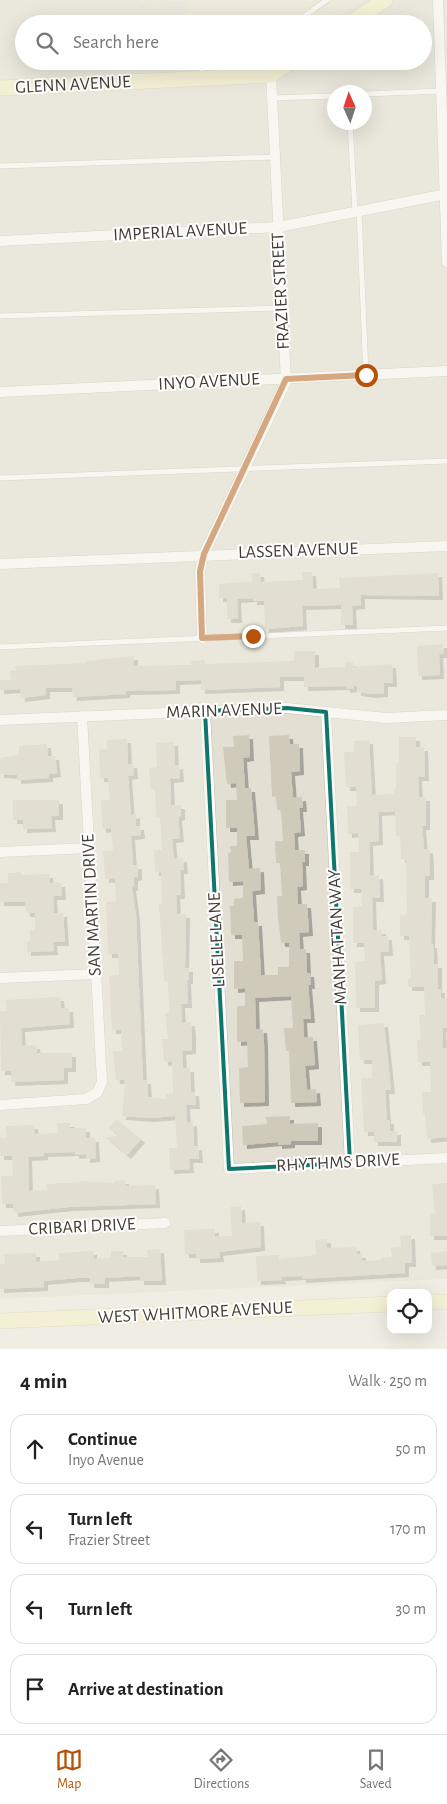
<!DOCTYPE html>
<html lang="en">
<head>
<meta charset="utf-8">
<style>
	body { margin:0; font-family:"Alegreya Sans",sans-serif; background:#f2f2f2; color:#222 }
	.controls { position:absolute; right:15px; bottom:15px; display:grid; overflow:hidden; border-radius:10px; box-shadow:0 5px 20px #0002 }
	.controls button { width:45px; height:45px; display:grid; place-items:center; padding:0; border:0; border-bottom:1px solid #e0e0e0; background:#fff; color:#222; font:25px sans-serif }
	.compass { position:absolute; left:327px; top:85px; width:45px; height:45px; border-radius:50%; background:#fff; box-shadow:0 5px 20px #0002; rotate:357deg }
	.stop { position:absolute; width:15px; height:15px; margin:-11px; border:4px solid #b45309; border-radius:50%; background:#fff }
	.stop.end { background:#b45309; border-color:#fff; box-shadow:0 1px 5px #0008 }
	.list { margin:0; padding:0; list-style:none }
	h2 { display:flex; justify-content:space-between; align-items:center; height:65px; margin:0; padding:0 20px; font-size:21px }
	h2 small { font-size:16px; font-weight:400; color:#767676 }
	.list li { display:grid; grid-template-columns:32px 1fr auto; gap:15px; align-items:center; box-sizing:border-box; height:70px; margin:0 10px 10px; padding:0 10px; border:1px solid #e0e0e0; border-radius:15px }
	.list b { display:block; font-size:19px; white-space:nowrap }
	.list p { margin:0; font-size:16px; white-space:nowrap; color:#767676 }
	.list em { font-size:16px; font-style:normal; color:#767676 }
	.icon { flex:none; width:28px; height:28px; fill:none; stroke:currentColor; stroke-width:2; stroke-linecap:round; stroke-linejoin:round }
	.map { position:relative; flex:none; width:447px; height:1349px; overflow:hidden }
	.search { position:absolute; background:#fff; box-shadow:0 5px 20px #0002; left:15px; right:15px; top:15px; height:55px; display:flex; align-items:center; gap:12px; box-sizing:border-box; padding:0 18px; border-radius:28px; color:#767676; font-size:19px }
	.sheet { height:385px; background:#fff }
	nav { display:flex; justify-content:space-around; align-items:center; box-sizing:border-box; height:70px; border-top:1px solid #e0e0e0; background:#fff; font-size:14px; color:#767676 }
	nav a { display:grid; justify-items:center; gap:2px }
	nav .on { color:#b45309 }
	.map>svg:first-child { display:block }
	.residential { fill:#e3e0d3; fill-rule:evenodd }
	.education { fill:#e8e4d0 }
	.building { fill:#d0cabb; filter:url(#shadow) }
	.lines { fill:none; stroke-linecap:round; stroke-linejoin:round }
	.lane-casing { stroke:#bdb9ab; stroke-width:6 }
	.street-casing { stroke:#bdb9ab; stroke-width:11 }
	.secondary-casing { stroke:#cbc498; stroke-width:16 }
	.lane { stroke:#fff; stroke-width:5 }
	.street { stroke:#fff; stroke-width:10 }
	.secondary { stroke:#f8f2c6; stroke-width:15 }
	.route { stroke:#b45309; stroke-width:6 }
	.marked { fill:none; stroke:#0f766e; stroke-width:4; stroke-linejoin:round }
	.labels { text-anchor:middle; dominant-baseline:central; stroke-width:4; stroke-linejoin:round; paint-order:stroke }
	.street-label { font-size:18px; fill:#423e35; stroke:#fff }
</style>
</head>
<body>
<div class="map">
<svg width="447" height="1349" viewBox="0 0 447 1349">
	<defs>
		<filter id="shadow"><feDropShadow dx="4" dy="4" stdDeviation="0" flood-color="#0004"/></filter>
	</defs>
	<rect width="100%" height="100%" fill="#f0eee4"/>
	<!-- residential -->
	<path class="residential" d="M0 0H447V1279L0 1299ZM24 24H423V61H24ZM334 92H364V122H334Z"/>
	<!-- education -->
	<path class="education" d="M139 0H364L327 24H187V1L139 3Z"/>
	<!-- building -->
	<path class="building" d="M302 572H312L313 589 340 588 339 578 438 573 439 596 361 595V605L352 606 353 625H341V605L302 606 303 626 265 629 264 601H253V598L237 599 238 619H227V598H219V584L252 581V573H260L261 582 303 580Z
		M443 644 444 654H439L440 675 418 676 417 646Z
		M294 651H315V668L345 667V662H353V667L392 664 393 683H384V693L372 694 357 692V686H354V688L346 689V686L304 687V677H280V687L201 690V680L176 681V690L126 691V694L73 697 72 688H46V695L21 698 20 689 0 690V680H11L10 671H16L15 666 86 663V661L134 656V666L191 665V661L204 660 205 664 294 661Z
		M249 735 250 757 243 758 245 788H251L255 836H246L249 869 260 868 261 890 252 891 254 922H258L261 975H278V967H289V943H281L278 917 277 896H282L280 863H276L275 841H283L281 810H277L276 796 272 797 269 736 289 735 290 744H299L300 771 291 772 293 798 302 797 303 808H299L301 832 294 833 295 850H305V862H302L303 886 297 887 298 904H307L309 932 299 933 300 949H306L307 973H310L311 985H308L311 1019H303L304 1037H313L315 1065 305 1066 307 1090 316 1089 317 1102 291 1103 289 1051H286L284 1028H293L291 996 255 998 256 1029H263L264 1043 265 1102 240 1103 239 1068 248 1067 247 1041 237 1042V1006H245V988L234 989V961H243L242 935H231L230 906H234V899L243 898V881L229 882 228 853 231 852 230 846H237V828H226V800H237L236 783 227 784 223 747H234L233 736Z
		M399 737H416V747H424L425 777H418L419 797H426V826H422L424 849H429L430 864V876H425V898H432L431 944H433L434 964H438V989H441V998H447V1028H442L443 1049 447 1048V1137L427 1139 425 1114H423L422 1092H431L430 1062H418L417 1040H421L419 1015H425L424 987H408V978H411L409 936H400V915L407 914 406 859H401L400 836H396L395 811 378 812 379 841 369 842 370 876 379 875 380 898H372L373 930H382V936H388L389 952H380L382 980 375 981V1008H356L355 962 365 961 364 943H353V907L362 906 361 889H350V852H359L358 833 348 834 347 806H357L356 787H346L344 752H354V741L369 740 372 795 394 794V789H396V763H399Z
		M127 739 128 764H133L134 775 128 776 131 815 136 814V826H140L141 835 131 836 133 865H138V876L134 877V887H132L136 916 143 1080H147L148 1097 166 1099V1094L173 1093 172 1061 164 1062 162 1039H168L165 1013H169L168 981H164L159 904H162L161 872H155L154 850H162L160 817H156L155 789 151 790 149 768 157 767 156 743 174 742 175 766 179 765 180 778 170 779 171 805H181V816L178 817 180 838 172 839 174 859 183 858 184 870H180L181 895H176L177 914H186L185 968H189V980H187L188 1004H181L182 1023 191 1022 192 1034V1050L182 1051 183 1068H190L191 1092H195L196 1105H186L187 1123 193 1122 194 1146H198L199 1159H189L190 1169 170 1170 169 1148H177L175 1116 150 1118 122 1116 125 1080H116L113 1051H122L121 1030H112L109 976 119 975 118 954H108L106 902 116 901 115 878 105 879 103 851 113 850 111 828 102 829 101 800H110L108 778H100L99 750 107 749V740Z
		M47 744 48 756H55L57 773 49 774V778L17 780V775L0 774V758L19 755V746Z
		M13 800H59V816H51L52 828 23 829V820H13Z
		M21 872V875L49 874 50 883H61L62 896H53L54 913H63L65 942H53L54 951 27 952V941H30V930H35V913H26L25 902H0V883H8V873Z
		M60 997 61 1008H69L70 1024 21 1028 22 1046 36 1045 37 1053H72V1068H64V1080L11 1082V1071H1L0 1011H7L6 1000Z
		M384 1023 391 1090H385L387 1120H390V1131H397V1142H374V1132H364L361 1078H372V1060H360L358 1025Z
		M290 1116V1124L318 1123V1141H291V1144L278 1145V1142L243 1145 242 1126 267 1124 266 1117Z
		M116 1119 141 1139 127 1155 105 1137 119 1136 109 1128Z
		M57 1123H70V1128H86V1138H95L96 1158 86 1159V1154L75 1155V1152L44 1153V1156L28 1157 29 1191 47 1190V1184L82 1182 81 1181 114 1183V1181L125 1180V1186L155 1185 156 1204 69 1207 14 1213 13 1204H2L1 1176H13L12 1156H0V1138H7L6 1126 34 1125 35 1134 58 1133Z
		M447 1183V1236H430V1214H435L432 1184Z
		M241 1206 242 1223 260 1222 261 1247 219 1252 220 1258 196 1259V1254H185L184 1230 215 1229V1237L232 1236 230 1207Z
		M411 1235 412 1263H405V1273L302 1279V1276L281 1277 282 1280 257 1281 256 1256 279 1255V1259L316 1255 315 1240 327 1239V1248L356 1247 357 1254H362V1261L381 1260V1258L392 1257 391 1248 401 1247 400 1236Z
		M160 1249 162 1281H140V1276L105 1278V1284H90V1278H77L44 1281V1287L0 1289V1264H5L4 1254 36 1253V1262L59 1260V1253L93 1251 94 1259 111 1258V1251H123V1257H148L147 1250Z
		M447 1251V1265L432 1266 431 1253Z"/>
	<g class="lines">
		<defs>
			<path id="lane" d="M293 24 327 0
				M202 61V76
				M364 94 441 91
				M272 98 334 96
				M350 122 355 212
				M0 166 275 157
				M359 211 366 375
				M0 316 282 308
				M0 478 447 461
				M0 647 447 628"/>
			<path id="street" d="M438 0 447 262
				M0 241 278 227 447 194
				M0 392 447 371
				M0 564 447 546
				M202 638 200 571 204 554 286 382 271 75
				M205 711 229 1169 447 1158
				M326 712 350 1163
				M0 720 287 708 386 718 447 715
				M0 852 89 848
				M0 978 96 974
				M0 1105 86 1099 97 1093 102 1082 82 716
				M0 1231 165 1223"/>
			<path id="secondary" d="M349 24 385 0
				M0 88 271 75 292 61
				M428 1302H447
				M0 1321 391 1304"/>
		</defs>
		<!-- lane casing -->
		<use href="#lane" class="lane-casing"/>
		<!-- street casing -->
		<use href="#street" class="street-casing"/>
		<!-- secondary casing -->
		<use href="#secondary" class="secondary-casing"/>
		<!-- lane -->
		<use href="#lane" class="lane"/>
		<!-- street -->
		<use href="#street" class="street"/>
		<!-- secondary -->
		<use href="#secondary" class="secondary"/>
	</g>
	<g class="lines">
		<!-- route -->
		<path class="route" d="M253 636 202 638 200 571 204 554 286 379 366 375"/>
	</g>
	<!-- marked area -->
	<path d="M0 0H447V1349H0ZM287 708 326 712 350 1163 229 1169 205 711Z" fill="#f0eee4" fill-opacity=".55" fill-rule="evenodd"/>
	<path class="marked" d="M287 708 326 712 350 1163 229 1169 205 711Z"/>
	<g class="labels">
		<!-- street labels -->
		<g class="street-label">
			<text transform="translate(73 85) rotate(-3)">GLENN AVENUE</text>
			<text transform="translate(180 232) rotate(-3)">IMPERIAL AVENUE</text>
			<text transform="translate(281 291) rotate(-93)">FRAZIER STREET</text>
			<text transform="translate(209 382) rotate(-3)">INYO AVENUE</text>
			<text transform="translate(298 551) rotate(-2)">LASSEN AVENUE</text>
			<text transform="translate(224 711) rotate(-2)">MARIN AVENUE</text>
			<text transform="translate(92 905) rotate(-93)">SAN MARTIN DRIVE</text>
			<text transform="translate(338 937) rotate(-93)">MANHATTAN WAY</text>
			<text transform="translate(217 940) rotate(-93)">LISELLE LANE</text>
			<text transform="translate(338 1163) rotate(-3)">RHYTHMS DRIVE</text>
			<text transform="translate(82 1227) rotate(-3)">CRIBARI DRIVE</text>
			<text transform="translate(195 1313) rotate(-3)">WEST WHITMORE AVENUE</text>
		</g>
	</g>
</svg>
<div class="controls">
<button><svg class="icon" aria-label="locate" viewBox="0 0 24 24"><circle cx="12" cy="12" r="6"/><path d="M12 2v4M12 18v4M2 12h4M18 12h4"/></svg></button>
</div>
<svg class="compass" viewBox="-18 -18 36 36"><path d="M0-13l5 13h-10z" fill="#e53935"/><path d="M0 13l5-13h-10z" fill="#767676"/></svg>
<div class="stop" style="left:366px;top:375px"></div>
<div class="stop end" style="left:253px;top:636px"></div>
<div class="search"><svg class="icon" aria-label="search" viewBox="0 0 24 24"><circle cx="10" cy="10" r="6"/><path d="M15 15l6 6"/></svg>Search here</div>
</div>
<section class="sheet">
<h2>4 min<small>Walk · 250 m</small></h2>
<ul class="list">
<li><svg class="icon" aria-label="ahead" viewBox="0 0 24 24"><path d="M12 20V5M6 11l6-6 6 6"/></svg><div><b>Continue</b><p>Inyo Avenue</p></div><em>50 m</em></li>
<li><svg class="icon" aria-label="left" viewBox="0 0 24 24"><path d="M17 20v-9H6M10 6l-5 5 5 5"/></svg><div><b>Turn left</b><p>Frazier Street</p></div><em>170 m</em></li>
<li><svg class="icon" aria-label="left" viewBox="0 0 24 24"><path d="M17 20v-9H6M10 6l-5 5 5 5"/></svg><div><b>Turn left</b></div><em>30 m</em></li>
<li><svg class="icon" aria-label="arrive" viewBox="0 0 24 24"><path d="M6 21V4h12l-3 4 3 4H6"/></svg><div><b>Arrive at destination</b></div></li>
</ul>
</section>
<nav>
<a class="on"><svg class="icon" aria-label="map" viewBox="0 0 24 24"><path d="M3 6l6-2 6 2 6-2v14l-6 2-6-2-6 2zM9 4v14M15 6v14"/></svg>Map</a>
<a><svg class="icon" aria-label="directions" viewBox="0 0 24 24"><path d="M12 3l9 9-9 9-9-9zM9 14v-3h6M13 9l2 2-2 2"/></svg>Directions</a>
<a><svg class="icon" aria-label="saved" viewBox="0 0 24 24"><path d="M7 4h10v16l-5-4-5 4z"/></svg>Saved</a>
</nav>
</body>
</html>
